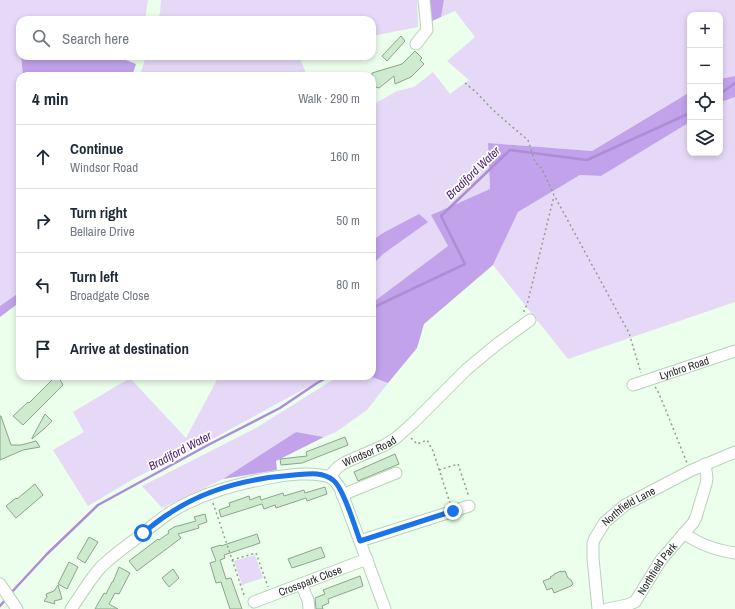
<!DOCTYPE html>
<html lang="en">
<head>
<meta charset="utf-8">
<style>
	body { margin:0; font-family:"Archivo Narrow",sans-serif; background:#f2f2f3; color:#1f2937 }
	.controls { position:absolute; right:12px; top:12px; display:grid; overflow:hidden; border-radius:8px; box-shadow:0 2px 6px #0003 }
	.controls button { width:36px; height:36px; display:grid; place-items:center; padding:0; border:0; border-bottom:1px solid #e0e1e3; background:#fff; color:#1f2937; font:20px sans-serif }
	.stop { position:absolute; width:12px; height:12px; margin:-9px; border:3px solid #1a73e8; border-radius:50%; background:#fff }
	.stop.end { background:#1a73e8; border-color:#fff; box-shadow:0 1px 4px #0008 }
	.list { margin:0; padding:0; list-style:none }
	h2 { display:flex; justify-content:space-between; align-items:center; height:52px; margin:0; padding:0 16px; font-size:17px }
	h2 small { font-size:13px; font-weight:400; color:#747a83 }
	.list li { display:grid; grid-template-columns:26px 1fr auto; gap:12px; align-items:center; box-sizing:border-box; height:64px; padding:0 16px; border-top:1px solid #e0e1e3 }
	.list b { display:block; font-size:15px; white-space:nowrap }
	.list p { margin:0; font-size:13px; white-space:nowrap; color:#747a83 }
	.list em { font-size:13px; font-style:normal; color:#747a83 }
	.icon { flex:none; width:22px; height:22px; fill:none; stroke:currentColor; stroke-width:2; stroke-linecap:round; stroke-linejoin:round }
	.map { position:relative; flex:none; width:735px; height:609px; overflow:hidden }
	.search { position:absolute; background:#fff; box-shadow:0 2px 6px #0003; left:16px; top:16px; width:360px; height:44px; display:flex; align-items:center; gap:10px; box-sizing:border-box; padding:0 14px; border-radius:12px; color:#747a83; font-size:15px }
	.panel { position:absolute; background:#fff; box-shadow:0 2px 6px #0003; left:16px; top:72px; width:360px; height:308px; border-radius:12px }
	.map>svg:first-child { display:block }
	.green { fill:#e5d9f7 }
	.forest { fill:#c2a2eb }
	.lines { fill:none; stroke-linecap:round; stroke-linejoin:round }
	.stream { stroke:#ad8dd5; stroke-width:2.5 }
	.building { fill:#ceebcf; stroke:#8aa58a }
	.minor-casing { stroke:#b6d3b7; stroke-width:13 }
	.path { stroke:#8f9e8f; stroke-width:1.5; stroke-dasharray:2 3; stroke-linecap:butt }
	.minor { stroke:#fff; stroke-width:11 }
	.route { stroke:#1a73e8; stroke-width:5 }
	.labels { text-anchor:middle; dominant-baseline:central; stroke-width:3.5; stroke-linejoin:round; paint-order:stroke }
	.street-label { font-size:11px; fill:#212c22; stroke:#fff }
	.water-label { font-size:12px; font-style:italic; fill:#491c71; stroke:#fff }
</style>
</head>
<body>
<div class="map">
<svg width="735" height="609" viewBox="0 0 735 609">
	<rect width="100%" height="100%" fill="#ecfeec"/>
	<!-- green -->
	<path class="green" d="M0 0H148L145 20H20V31L18 32 23 76H20V292L0 306Z
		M161 0H417L418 27 372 36V20H158L160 13Z
		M444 0H735V76L720 79V15H690V92L592 151 488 143 490 189 431 215 448 246 372 303V105L397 91 414 87 433 72 450 94 469 80 447 61 475 37 455 11 441 17Z
		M146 56H299L307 76H140Z
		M735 97V302L568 359 493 265 518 212 580 175 601 176 690 122V153H720V103L724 101Z
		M219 376H328L194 449 135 478 88 506 53 450 84 432 73 412 130 378 186 438Z
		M339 376H369L388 383 367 410 336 432 324 437 296 432 223 479 162 508 142 486 256 428Z
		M255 555 263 578 242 585 234 561Z"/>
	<!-- forest -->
	<path class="forest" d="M428 0H444L441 17 430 22Z
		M21 56H116L136 64 132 76H23Z
		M735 76V97L724 101 720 103V79Z
		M690 92V122L601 176 580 175 518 212 493 265 424 324 417 348 388 383 369 376H372V303L448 246 431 215 490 189 488 143 592 151Z
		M419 214 428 222 383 254 372 265V241L383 233Z
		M20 292V302L0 317V306Z
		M296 432 324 437 276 461 277 470 223 479Z"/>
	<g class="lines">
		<!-- stream -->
		<path class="stream" d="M720 94 735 83
			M372 308 465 264 441 216 510 150 587 160 690 113
			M10 594 47 554 98 505 208 445 280 408 317 383 330 376
			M0 606 7 598"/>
	</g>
	<!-- building -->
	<path class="building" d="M401 36 405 41 387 61 382 56Z
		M415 51 422 58 420 60 424 64 411 77 395 84 394 76 379 88 372 86V73L402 64Z
		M56 376H58L63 385 23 425 13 416 28 402 29 403Z
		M45 414 52 421 45 428 32 439V438Z
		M0 416H1L11 445H21L36 441 40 447 23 450 0 460Z
		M345 437 348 445 302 463 281 465 280 459 307 456 306 452Z
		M395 454 399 464 358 481 354 472Z
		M35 484 43 495 16 518 6 506 16 498 17 499Z
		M325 487 327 494 307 501 306 498 276 508 275 505 264 509 262 504 221 517 219 510 230 506 229 503 249 496 250 500 260 496 261 500 283 493 284 496 304 490 305 493Z
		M205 514 207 522 198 525 199 528 178 534 181 538 137 571 129 561 158 539 159 540 169 533 168 531 174 527 196 521 194 517Z
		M257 534 260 543 224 555 225 558 220 560 226 579 231 578 242 609H230L221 582 216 583 210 563 216 561 211 548 221 545V546Z
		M89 537 98 542 85 563 77 558Z
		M321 547 325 557 292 568 288 559Z
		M69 562 78 567 67 589 58 584Z
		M119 567 130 573 119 594 115 593 109 604 118 609H95L104 593 106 594 112 582H113Z
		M173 569 179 578 169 587 162 578Z
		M561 571V572L565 571 568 578 571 580 573 584 571 586 554 593 552 588 547 590 543 581 551 578 550 577 554 575V574Z
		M360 576 363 586 328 599 329 603 322 606 323 609H316L315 598 325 594 323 590Z
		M58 585 62 599 54 601 55 604 44 601 47 597 46 594 54 591Z"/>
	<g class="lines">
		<defs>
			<g id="minor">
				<path d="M416 44 427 30 424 0"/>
				<path id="s1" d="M633 385 735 351"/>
				<path d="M329 477 334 480 340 488 385 609"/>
				<path d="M342 495 396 473"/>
				<path d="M684 533C699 545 716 550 735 553"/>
				<path d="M360 541 469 506"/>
				<path d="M0 584 17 609"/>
				<path d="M301 584 308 600 309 609"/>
				<path id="s2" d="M254 602 367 559"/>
				<path id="s3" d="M71 609C81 595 90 579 101 567 112 556 125 547 137 538 148 529 159 520 171 512 202 493 234 485 269 478 284 475 314 471 329 477L338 467 346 462 385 445 396 438 413 423 467 369 496 345 530 320"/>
				<path id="s4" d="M598 609 593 558V543L595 538 605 522 625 505 690 471 735 452"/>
				<path id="s5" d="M607 609 627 605 635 602 661 560 693 523 696 517 706 484 707 478 705 464"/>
			</g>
		</defs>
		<!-- minor casing -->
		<use href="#minor" class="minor-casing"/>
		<!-- path -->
		<path class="path" d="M465 83 477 93 493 110 510 125 528 140 535 162 542 169 554 195 629 333 641 373
			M524 312V310L527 305 554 196
			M655 387 657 389 669 418 687 463
			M411 438 417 444 427 440 433 451 450 503
			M439 470 458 464 469 497
			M213 503 245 598
			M232 560 256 553 268 587"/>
		<!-- minor -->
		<use href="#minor" class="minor"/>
	</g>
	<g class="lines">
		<!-- route -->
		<path class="route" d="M143 533C152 526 160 519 170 513 206 489 252 478 294 475 307 474 322 471 333 480 343 487 355 527 360 541L453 511"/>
	</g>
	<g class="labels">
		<!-- street labels -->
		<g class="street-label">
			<text stroke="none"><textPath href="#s1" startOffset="54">Lynbro Road</textPath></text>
			<text stroke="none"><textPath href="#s3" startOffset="354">Windsor Road</textPath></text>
			<text stroke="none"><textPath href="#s4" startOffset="119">Northfield Lane</textPath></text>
			<text stroke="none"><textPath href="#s5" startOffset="69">Northfield Park</textPath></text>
			<text stroke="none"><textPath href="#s2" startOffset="60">Crosspark Close</textPath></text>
		</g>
		<!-- water labels -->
		<g class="water-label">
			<text transform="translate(473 173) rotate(-44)">Bradiford Water</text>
			<text transform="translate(180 451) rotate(-28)">Bradiford Water</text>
		</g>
	</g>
</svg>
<div class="controls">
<button>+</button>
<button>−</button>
<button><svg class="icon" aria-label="locate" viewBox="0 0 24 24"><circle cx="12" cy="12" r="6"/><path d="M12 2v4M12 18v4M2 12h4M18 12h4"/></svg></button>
<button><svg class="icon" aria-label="layers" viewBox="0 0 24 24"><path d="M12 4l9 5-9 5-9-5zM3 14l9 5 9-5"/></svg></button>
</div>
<div class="stop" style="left:143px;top:533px"></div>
<div class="stop end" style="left:453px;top:511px"></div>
<div class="search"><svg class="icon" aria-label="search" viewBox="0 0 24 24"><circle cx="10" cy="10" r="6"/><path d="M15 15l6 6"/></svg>Search here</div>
<section class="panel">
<h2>4 min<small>Walk · 290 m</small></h2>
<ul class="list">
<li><svg class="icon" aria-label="ahead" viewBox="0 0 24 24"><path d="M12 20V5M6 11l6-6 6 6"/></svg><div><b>Continue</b><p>Windsor Road</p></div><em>160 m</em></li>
<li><svg class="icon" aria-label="right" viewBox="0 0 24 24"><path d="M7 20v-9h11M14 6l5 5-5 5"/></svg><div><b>Turn right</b><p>Bellaire Drive</p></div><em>50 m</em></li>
<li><svg class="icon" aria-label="left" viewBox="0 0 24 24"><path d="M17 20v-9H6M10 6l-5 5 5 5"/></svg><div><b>Turn left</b><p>Broadgate Close</p></div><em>80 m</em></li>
<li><svg class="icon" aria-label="arrive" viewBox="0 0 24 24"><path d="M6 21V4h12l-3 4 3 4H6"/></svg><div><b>Arrive at destination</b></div></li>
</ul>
</section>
</div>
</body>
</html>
